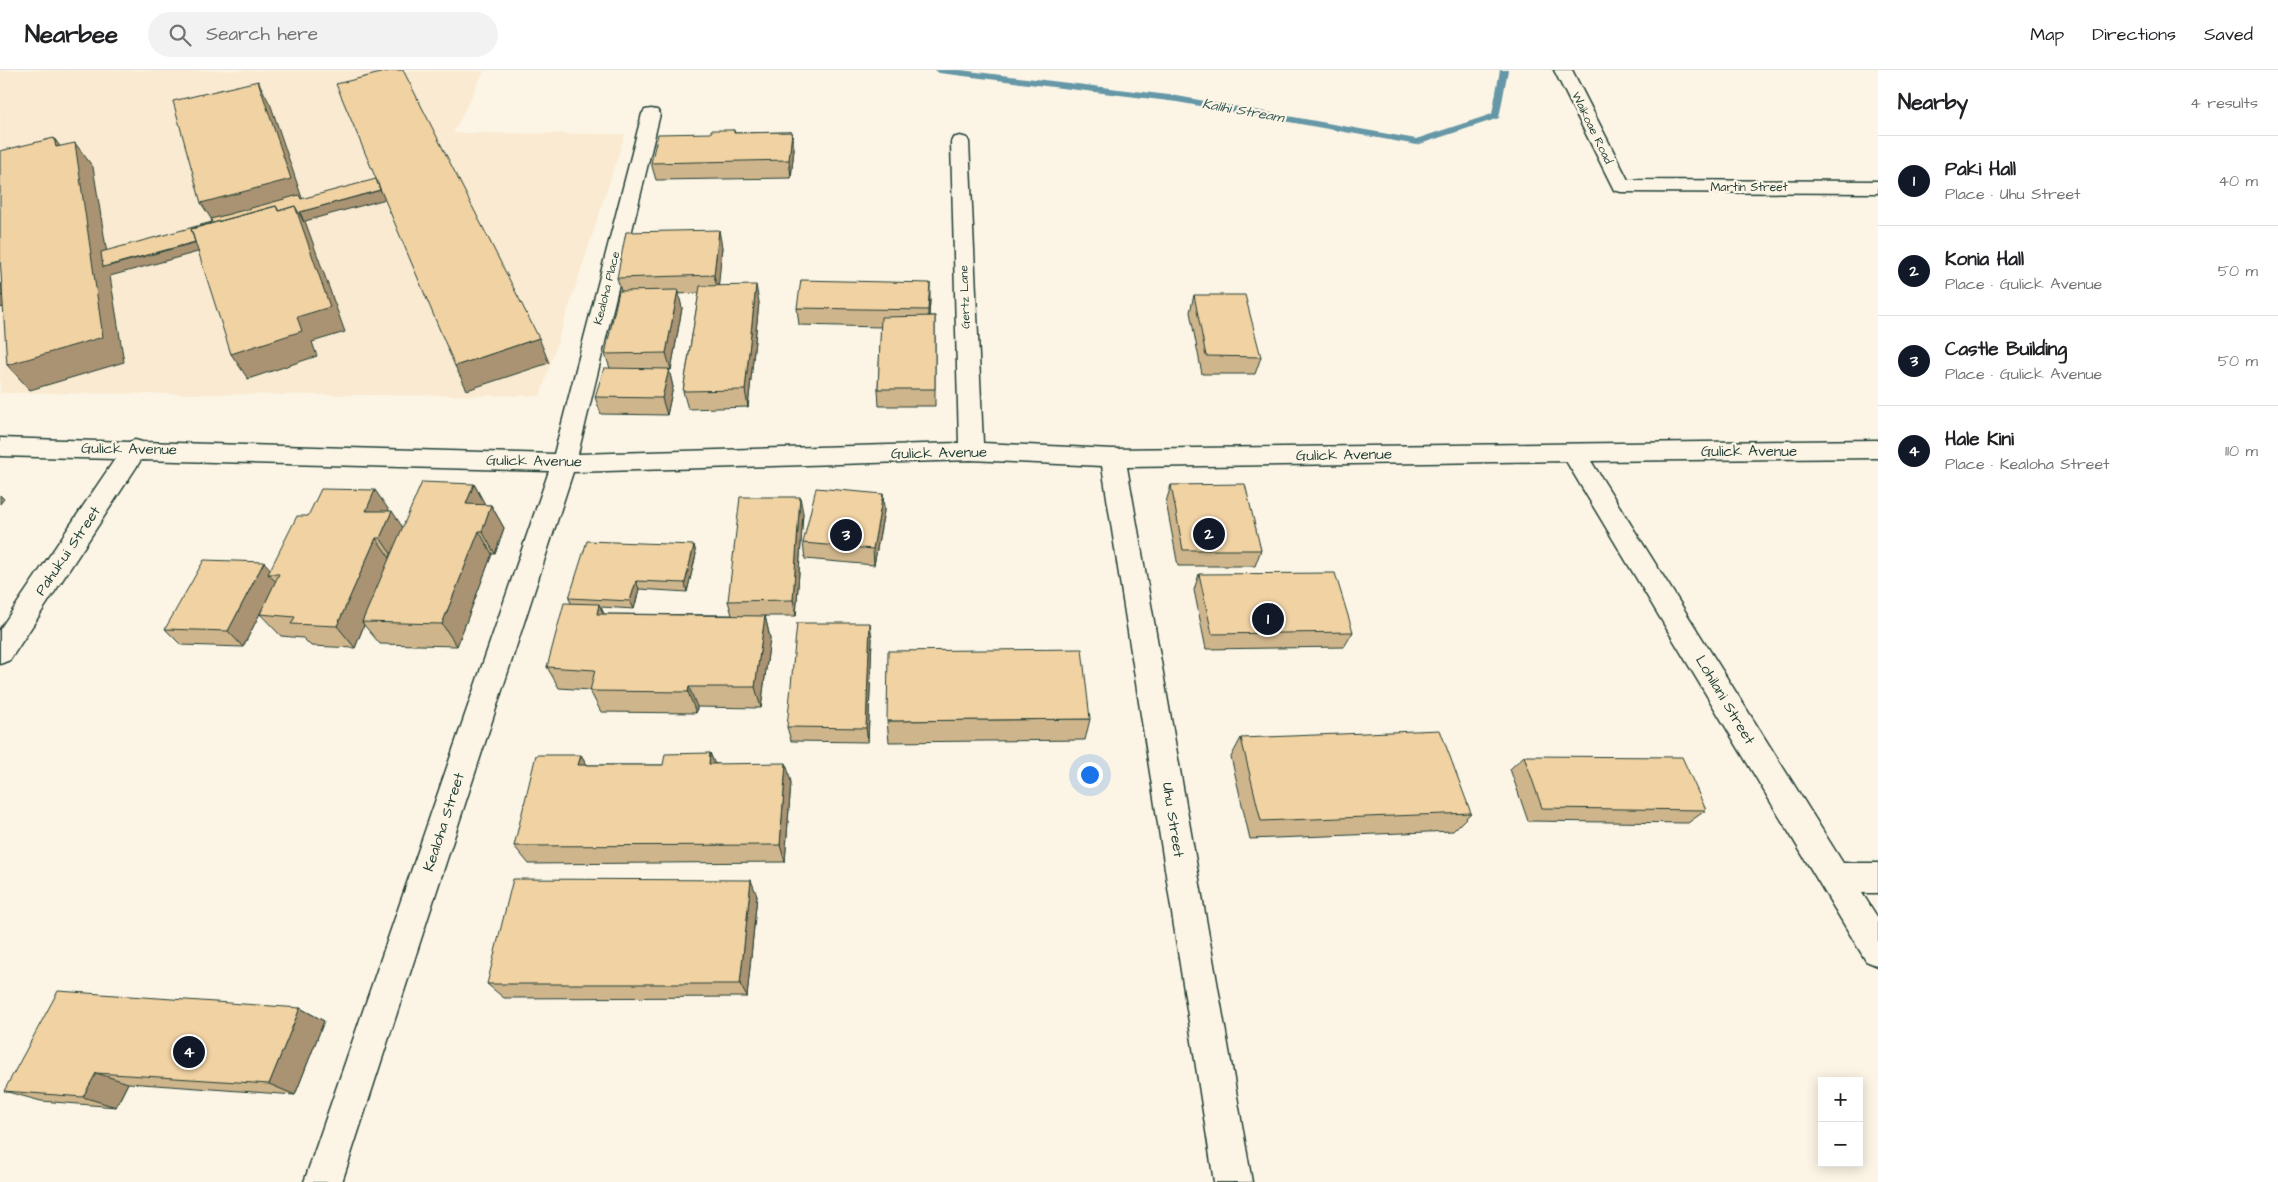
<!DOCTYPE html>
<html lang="en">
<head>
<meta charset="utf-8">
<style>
	body { margin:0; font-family:"Architects Daughter",sans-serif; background:#f2f2f2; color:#202124 }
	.controls { position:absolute; right:15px; bottom:15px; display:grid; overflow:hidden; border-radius:0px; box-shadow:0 2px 12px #0003 }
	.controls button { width:45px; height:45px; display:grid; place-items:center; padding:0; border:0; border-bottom:1px solid #e0e0e0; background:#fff; color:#202124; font:25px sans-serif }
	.you { position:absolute; left:1089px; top:704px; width:18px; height:18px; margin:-12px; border:4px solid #fff; border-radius:50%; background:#1a73e8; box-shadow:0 0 0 8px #1a73e833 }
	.badge { display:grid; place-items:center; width:32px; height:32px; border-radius:50%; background:#111827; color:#fff; font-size:16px; font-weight:700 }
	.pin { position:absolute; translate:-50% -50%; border:2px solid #fff; box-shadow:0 1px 5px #0006 }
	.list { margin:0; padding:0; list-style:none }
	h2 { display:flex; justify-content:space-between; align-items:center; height:65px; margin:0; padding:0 20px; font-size:21px }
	h2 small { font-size:16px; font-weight:400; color:#757577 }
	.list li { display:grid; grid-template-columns:32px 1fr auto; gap:15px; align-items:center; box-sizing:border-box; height:90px; padding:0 20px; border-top:1px solid #e0e0e0 }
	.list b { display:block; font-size:19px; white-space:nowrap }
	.list p { margin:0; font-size:16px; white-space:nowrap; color:#757577 }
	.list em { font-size:16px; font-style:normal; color:#757577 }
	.icon { flex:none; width:28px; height:28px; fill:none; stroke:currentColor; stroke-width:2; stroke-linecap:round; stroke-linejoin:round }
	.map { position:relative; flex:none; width:1878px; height:1112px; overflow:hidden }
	header { display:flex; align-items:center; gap:30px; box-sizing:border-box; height:70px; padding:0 25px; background:#fff; border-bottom:1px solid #e0e0e0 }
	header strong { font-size:24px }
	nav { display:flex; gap:28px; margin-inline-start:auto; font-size:18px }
	.search { width:350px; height:45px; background:#f2f2f2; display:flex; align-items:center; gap:12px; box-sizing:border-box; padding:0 18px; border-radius:28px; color:#757577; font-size:19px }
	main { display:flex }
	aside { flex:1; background:#fff }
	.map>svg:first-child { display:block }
	.built { fill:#f9ead1 }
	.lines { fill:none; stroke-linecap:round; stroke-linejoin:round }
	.stream { fill:#6597a7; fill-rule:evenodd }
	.street-casing { stroke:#1f3d34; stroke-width:3 }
	.street { fill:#fcf5e5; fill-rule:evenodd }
	.wall { fill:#cfb58c; stroke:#1f3d34 }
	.shaded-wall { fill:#a99372; stroke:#1f3d34 }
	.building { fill:#f1d2a3; stroke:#1f3d34 }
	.labels { text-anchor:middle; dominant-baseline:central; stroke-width:4.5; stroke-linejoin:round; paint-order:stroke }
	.far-street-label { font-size:12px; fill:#1f3d34; stroke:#fcf5e5 }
	.far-water-label { font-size:14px; font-style:italic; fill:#365b5a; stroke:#fcf5e5 }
	.street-label { font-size:15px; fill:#1f3d34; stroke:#fcf5e5 }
</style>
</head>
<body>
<header>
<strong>Nearbee</strong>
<div class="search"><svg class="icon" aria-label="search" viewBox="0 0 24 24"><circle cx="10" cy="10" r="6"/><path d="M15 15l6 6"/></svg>Search here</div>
<nav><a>Map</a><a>Directions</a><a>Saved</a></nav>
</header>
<main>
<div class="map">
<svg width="1878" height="1112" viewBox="0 0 1878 1112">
	<rect width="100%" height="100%" fill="#fcf5e5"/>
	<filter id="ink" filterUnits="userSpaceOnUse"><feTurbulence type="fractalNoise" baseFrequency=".02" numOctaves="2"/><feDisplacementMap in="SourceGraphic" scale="10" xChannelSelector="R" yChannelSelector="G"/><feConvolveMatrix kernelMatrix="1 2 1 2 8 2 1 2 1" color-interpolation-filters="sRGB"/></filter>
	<g filter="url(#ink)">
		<!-- built -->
		<path class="built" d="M0 0 484 1 453 63 625 64 540 326 0 323Z"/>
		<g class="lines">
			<!-- stream -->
			<path class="stream" d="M935 0H960L1177 26 1416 69 1492 44 1500 0H1508L1499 48 1417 75 1177 32 939 3Z"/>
			<defs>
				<path id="street" d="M1554 0H1572L1628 110 1878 111V123L1621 122 1614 120Z
					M651 39 657 40 660 44 578 384 959 373 951 72 953 68 960 66 967 68 969 72 983 373 1113 379 1878 370V388L1591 391 1843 793H1878V823H1862L1878 848V896L1866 891 1566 391 1127 397 1252 1112H1214L1102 396 971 390 573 402 342 1112H304L549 401 141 390 10 590 0 594V559L115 389 0 386V368L129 372 135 370 142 372 554 384 642 44 645 40Z"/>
			</defs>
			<!-- street casing -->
			<use href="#street" class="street-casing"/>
			<!-- street -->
			<use href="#street" class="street"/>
		</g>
		<!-- wall -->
		<path class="wall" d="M734 60 735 63 792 62 794 79 791 108 656 110 651 93 711 63Z
			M722 177 718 216 759 232 748 337 688 339 683 321 699 223 678 224 682 238 671 300H669L673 317 667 345 601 344 595 327 610 298 605 284 621 221 617 208Z
			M1194 225 1261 287 1255 304H1202L1190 242Z
			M930 230 929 246H935V336H879L878 319 881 257 799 255 797 238Z
			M474 414 485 435H491L504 458 495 484H492L457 576 380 574 364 555 355 578 311 576 303 568 281 566 260 544 271 521 243 577 181 575 165 559 271 499 308 446 389 441 403 458Z
			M1171 415 1261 480 1255 496H1178L1166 432Z
			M883 424 884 441 874 495 805 489 803 473Z
			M803 443 796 546H765L770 568 761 638 697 637 696 643 601 642 590 621V620L559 618 547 597 571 533 569 528 694 475 696 484 687 522 639 519 634 539 601 537 604 544 732 545 728 531Z
			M1199 504 1353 562 1344 577 1206 579 1194 520Z
			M872 568 868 672 791 671 787 657Z
			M1090 649 1085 670 889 672 887 651Z
			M1241 668 1471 743 1453 761 1250 769 1231 687Z
			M710 683 714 693 791 712 785 792 529 794 514 776 581 685 587 695H663Z
			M1524 686 1706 740 1688 753 1528 751 1510 699Z
			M757 826 747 927 504 928 487 914Z
			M300 938 324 951 295 1025 128 1013 116 1037 41 1031 4 1021Z"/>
		<!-- shaded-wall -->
		<path class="shaded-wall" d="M258 11 271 36 304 134 300 142 381 120 386 129 305 151 345 262 312 272 317 286 248 309 231 284 205 180 110 206 124 292 30 320 7 295 75 73 93 97 109 196 201 171 217 158 201 133Z
			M792 62 794 79 791 108 789 90Z
			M54 68 72 93 56 77Z
			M719 160 722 177 718 222 714 205Z
			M930 213V230L928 258V240Z
			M756 215 759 232 748 337 745 320Z
			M678 220 682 238 671 300 666 283Z
			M15 222 23 231 0 238V226Z
			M539 268 549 293 467 320 455 296Z
			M669 299 673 317 667 345 662 328Z
			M474 414 487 438 466 434Z
			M375 420 391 443 366 441Z
			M883 424 884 441 874 495 873 479Z
			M0 425 4 429 0 434Z
			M800 427 803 443 796 546 793 530Z
			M491 435 504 458 495 484 482 461Z
			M392 441 407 464 396 491 380 468Z
			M479 461 492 484 457 576 442 554Z
			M376 468 392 491 362 552 364 555 355 578 337 556Z
			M694 475 696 484 687 522 685 513Z
			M264 492 275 504H268L276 512 243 577 228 561Z
			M636 511 639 519 634 539 630 531Z
			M599 534 609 556 597 544Z
			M765 546 770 568 761 638 755 617Z
			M870 553 872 568 868 672 866 658Z
			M689 617 697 637 696 643 688 622Z
			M710 683 718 702 709 694Z
			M581 685 593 704 578 695Z
			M786 693 791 712 785 792 780 775Z
			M751 810 757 826 747 927 740 914Z
			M300 938 324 951 295 1025 269 1014Z
			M96 1003 128 1013 116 1037 83 1027Z"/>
		<!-- building -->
		<path class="building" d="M393 0H403L539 268 455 296 336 14Z
			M258 11 291 109 201 133 173 31Z
			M711 60H734V63L792 62 789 90 651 93 658 64 711 63Z
			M54 68 56 77 75 73 103 267 7 295 0 188V81Z
			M376 109 380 120 300 142 304 152 295 136 279 141 276 136 191 159 195 172 103 197 101 182 212 152 211 149 299 125 301 129Z
			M276 136 278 141 295 136 330 237 297 247 302 261 231 284 191 159Z
			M719 160 714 205 617 208 626 162Z
			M801 210 930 213 928 240 797 238Z
			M2 213V225L0 226V214Z
			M756 215 745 320 683 321 700 216Z
			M678 220 666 283 605 284 619 221Z
			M1194 225H1245L1261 287 1206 286Z
			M935 246V319H878L881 247Z
			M604 298 669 299 662 328 595 327Z
			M422 412 474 414 466 434 491 435 482 461H479L442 554 362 552Z
			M1245 414 1261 480H1183L1171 415Z
			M816 418 883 424 873 479 803 473Z
			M321 419 375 420 366 441H392L380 468H376L337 556 291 554 295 547 260 544 279 504H268L297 446H308Z
			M740 427H800L793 530 728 531Z
			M587 471 694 475 685 513 636 511 630 531 569 528Z
			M204 490 264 492 228 561 165 559Z
			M1335 503 1353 562 1212 564 1199 504Z
			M564 533 599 534 597 544 765 546 755 617H689L688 622 590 621 595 600 547 597Z
			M797 553H870L866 658 787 657Z
			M1082 579 1090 649 887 651 888 581Z
			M1440 660 1471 743 1261 751 1241 668Z
			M710 683 709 694 786 693 780 775 514 776 536 685H581L578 695H663L665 684Z
			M1524 686 1682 687 1706 740 1542 738Z
			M513 809 751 810 740 914H487Z
			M58 921 300 938 269 1014 96 1003 83 1027 4 1021Z"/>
	</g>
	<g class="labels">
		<!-- far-street labels -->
		<g class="far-street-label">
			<text transform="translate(1592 58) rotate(64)">Waikoae Road</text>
			<text x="1749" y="117">Martin Street</text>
			<text transform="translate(607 218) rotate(-76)">Kealoha Place</text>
			<text transform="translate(965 227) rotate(-92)">Gertz Lane</text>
		</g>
		<!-- far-water labels -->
		<g class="far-water-label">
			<text transform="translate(1243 41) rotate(10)">Kalihi Stream</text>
		</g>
		<!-- street labels -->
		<g class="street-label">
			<text transform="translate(129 379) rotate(1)">Gulick Avenue</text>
			<text x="1749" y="381">Gulick Avenue</text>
			<text transform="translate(939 383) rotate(-1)">Gulick Avenue</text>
			<text transform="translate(1344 385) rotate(-1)">Gulick Avenue</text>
			<text transform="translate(534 391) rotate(1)">Gulick Avenue</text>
			<text transform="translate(68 481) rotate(-56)">Pahukui Street</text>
			<text transform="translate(1725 630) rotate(59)">Lohilani Street</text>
			<text transform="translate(1173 750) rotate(81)">Uhu Street</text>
			<text transform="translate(444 752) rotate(-72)">Kealoha Street</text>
		</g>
	</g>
</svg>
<div class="controls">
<button>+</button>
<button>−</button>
</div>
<div class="you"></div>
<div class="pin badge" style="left:1268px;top:549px">1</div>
<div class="pin badge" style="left:1209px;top:464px">2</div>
<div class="pin badge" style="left:846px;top:465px">3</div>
<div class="pin badge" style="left:189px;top:982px">4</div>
</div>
<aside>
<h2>Nearby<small>4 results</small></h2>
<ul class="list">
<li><span class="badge">1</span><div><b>Paki Hall</b><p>Place · Uhu Street</p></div><em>40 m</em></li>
<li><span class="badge">2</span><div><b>Konia Hall</b><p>Place · Gulick Avenue</p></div><em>50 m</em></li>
<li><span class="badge">3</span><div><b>Castle Building</b><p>Place · Gulick Avenue</p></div><em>50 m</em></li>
<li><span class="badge">4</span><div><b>Hale Kini</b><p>Place · Kealoha Street</p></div><em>110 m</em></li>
</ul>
</aside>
</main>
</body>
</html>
